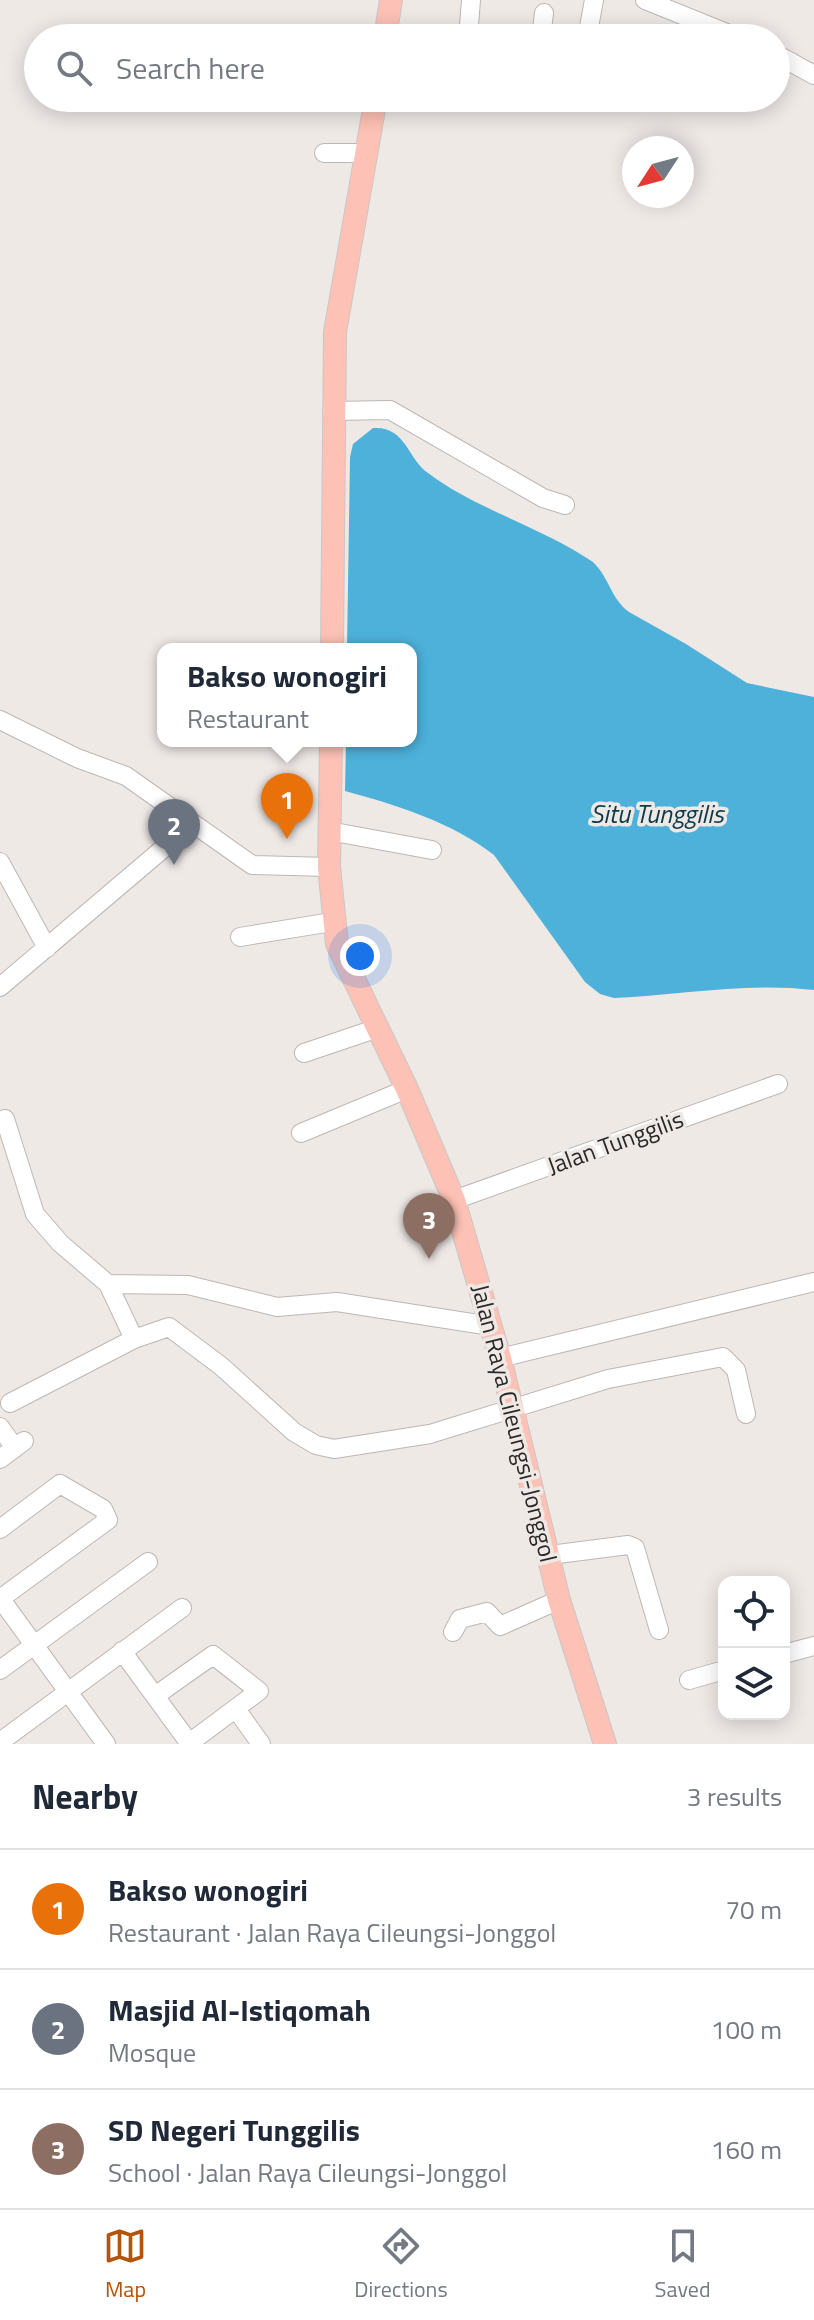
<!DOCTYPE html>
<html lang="en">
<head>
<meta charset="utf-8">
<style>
	body { margin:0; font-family:"Titillium Web",sans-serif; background:#f6f6f7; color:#1f2937 }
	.controls { position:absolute; right:24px; bottom:24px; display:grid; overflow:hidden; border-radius:16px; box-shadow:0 4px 20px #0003 }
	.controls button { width:72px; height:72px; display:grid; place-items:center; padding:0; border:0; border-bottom:2px solid #e0e1e3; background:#fff; color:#1f2937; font:40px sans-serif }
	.compass { position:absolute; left:622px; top:136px; width:72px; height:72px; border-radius:50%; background:#fff; box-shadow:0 4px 20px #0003; rotate:234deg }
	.you { position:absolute; left:360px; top:956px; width:28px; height:28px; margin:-20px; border:6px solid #fff; border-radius:50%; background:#1a73e8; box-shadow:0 0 0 12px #1a73e833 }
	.badge { display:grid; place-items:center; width:52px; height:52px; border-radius:50%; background:#b45309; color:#fff; font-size:26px; font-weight:700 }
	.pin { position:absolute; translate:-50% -66px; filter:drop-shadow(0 2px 4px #0008) }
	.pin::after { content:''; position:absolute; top:42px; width:28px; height:24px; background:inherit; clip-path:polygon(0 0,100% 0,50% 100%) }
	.popup { position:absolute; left:157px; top:643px; width:260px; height:104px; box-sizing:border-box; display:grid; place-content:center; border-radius:16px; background:#fff; filter:drop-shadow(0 2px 6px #0005); font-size:26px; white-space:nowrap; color:#747a83 }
	.popup b { font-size:30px; color:#1f2937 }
	.popup::after { content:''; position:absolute; left:50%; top:100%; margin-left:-16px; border:16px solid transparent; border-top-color:#fff }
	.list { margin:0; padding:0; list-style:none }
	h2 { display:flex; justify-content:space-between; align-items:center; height:104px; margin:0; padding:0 32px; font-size:34px }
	h2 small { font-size:26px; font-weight:400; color:#747a83 }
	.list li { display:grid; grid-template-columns:52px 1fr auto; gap:24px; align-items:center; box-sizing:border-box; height:120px; padding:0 32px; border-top:2px solid #e0e1e3 }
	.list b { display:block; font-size:30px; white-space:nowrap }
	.list p { margin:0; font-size:26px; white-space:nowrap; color:#747a83 }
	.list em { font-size:26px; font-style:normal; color:#747a83 }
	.icon { flex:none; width:44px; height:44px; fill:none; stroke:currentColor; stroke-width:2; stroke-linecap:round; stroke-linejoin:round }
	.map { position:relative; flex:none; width:814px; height:1744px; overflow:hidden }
	.search { position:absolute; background:#fff; box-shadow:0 4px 20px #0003; left:24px; right:24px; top:24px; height:88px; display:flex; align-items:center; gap:20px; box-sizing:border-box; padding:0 28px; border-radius:44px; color:#747a83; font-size:30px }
	.sheet { height:464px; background:#fff }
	nav { display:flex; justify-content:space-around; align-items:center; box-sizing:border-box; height:112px; border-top:2px solid #e0e1e3; background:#fff; font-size:22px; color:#747a83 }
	nav a { display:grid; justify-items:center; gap:4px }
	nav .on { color:#b45309 }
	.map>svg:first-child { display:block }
	.water { fill:#4db1da }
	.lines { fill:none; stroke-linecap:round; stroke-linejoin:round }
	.minor-casing { stroke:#bdb7b4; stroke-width:20 }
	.major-casing { stroke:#c8c7c7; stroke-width:24 }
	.minor { stroke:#fff; stroke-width:18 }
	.major { stroke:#fdc1b5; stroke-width:22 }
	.labels { text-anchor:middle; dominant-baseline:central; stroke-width:7; stroke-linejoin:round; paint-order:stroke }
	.street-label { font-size:24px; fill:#2b2928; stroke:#efe9e6 }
	.water-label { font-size:26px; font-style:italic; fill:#0e3b4c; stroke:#efe9e6 }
</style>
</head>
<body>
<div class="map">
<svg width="814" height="1744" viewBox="0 0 814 1744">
	<rect width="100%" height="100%" fill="#efe9e6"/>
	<!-- water -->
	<path class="water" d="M373 428C406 426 407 458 428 473 475 509 542 527 593 562 609 577 611 599 629 612L686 644 747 683 814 697V990C747 982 681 995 614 998L600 994 585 982 494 855C451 822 397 805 345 791L346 741H411V649H347L350 457 353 444Z"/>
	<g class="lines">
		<defs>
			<path id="minor" d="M645 0 739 38
				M385 33 414 38
				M468 38 471 0
				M541 38 544 13
				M587 38 594 0
				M776 54 814 75
				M324 153H367
				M332 411 390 410 543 498 565 505
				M0 720 77 758 126 776 252 865 329 867
				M329 831 432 850
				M0 862 47 948
				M240 937 332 922
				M0 987 191 825
				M304 1053 378 1028
				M0 1121 5 1119 35 1214 60 1243 108 1284 134 1339
				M301 1133 407 1089
				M454 1200 778 1084
				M108 1284 188 1285 277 1307 337 1302 491 1326
				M500 1358 814 1282
				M10 1403 134 1339 169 1327 221 1366 294 1432 316 1445 334 1449 430 1434 608 1379 723 1357 736 1370 746 1414
				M0 1427 15 1448
				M0 1459 24 1441
				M0 1529 60 1484 103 1509 108 1520 0 1599
				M550 1555 628 1545 635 1548 659 1630
				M0 1598 106 1744
				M453 1632 460 1619 487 1612 500 1626 559 1600
				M122 1651 190 1744
				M784 1654 814 1646
				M0 1670 148 1562
				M689 1680 724 1670
				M155 1696 213 1655 259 1691 188 1744
				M236 1709 261 1744
				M0 1742 182 1608"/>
			<path id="major" d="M385 38 391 0
				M332 649 335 332 376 98
				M331 741 329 867 337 944 407 1089 454 1200 500 1358 559 1600 605 1744"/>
		</defs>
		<!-- minor casing -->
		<use href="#minor" class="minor-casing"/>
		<!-- major casing -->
		<use href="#major" class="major-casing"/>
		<!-- minor -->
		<use href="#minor" class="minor"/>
		<!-- major -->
		<use href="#major" class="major"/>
	</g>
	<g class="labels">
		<!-- street labels -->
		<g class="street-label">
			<text transform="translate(615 1142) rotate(-20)">Jalan Tunggilis</text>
			<text transform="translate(515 1423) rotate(76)">Jalan Raya Cileungsi-Jonggol</text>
		</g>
		<!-- water labels -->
		<g class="water-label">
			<text x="657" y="813">Situ Tunggilis</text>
		</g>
	</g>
</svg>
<div class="controls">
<button><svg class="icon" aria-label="locate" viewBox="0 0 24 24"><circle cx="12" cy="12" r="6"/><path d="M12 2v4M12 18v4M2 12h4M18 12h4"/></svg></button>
<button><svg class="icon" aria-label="layers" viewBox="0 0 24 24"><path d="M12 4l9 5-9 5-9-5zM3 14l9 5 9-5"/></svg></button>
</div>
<svg class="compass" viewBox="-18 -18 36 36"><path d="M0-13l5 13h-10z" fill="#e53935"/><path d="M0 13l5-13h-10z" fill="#747a83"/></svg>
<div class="you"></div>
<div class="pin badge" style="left:287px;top:839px;background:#e8710a">1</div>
<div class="popup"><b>Bakso wonogiri</b>Restaurant</div>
<div class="pin badge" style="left:174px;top:865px;background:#6b7280">2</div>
<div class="pin badge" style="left:429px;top:1259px;background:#8d6e63">3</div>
<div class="search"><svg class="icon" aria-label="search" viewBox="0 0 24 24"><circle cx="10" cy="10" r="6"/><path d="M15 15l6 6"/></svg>Search here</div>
</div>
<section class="sheet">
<h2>Nearby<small>3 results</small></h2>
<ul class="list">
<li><span class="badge" style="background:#e8710a">1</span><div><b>Bakso wonogiri</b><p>Restaurant · Jalan Raya Cileungsi-Jonggol</p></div><em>70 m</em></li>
<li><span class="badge" style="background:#6b7280">2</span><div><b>Masjid Al-Istiqomah</b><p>Mosque</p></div><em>100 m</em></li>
<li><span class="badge" style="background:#8d6e63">3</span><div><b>SD Negeri Tunggilis</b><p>School · Jalan Raya Cileungsi-Jonggol</p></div><em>160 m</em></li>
</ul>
</section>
<nav>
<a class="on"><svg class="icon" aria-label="map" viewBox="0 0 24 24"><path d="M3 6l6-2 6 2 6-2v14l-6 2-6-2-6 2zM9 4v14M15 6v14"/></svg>Map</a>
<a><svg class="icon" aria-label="directions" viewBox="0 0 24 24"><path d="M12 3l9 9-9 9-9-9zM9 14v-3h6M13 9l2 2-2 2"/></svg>Directions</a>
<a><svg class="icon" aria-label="saved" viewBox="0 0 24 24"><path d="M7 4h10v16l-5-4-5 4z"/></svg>Saved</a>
</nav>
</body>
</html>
